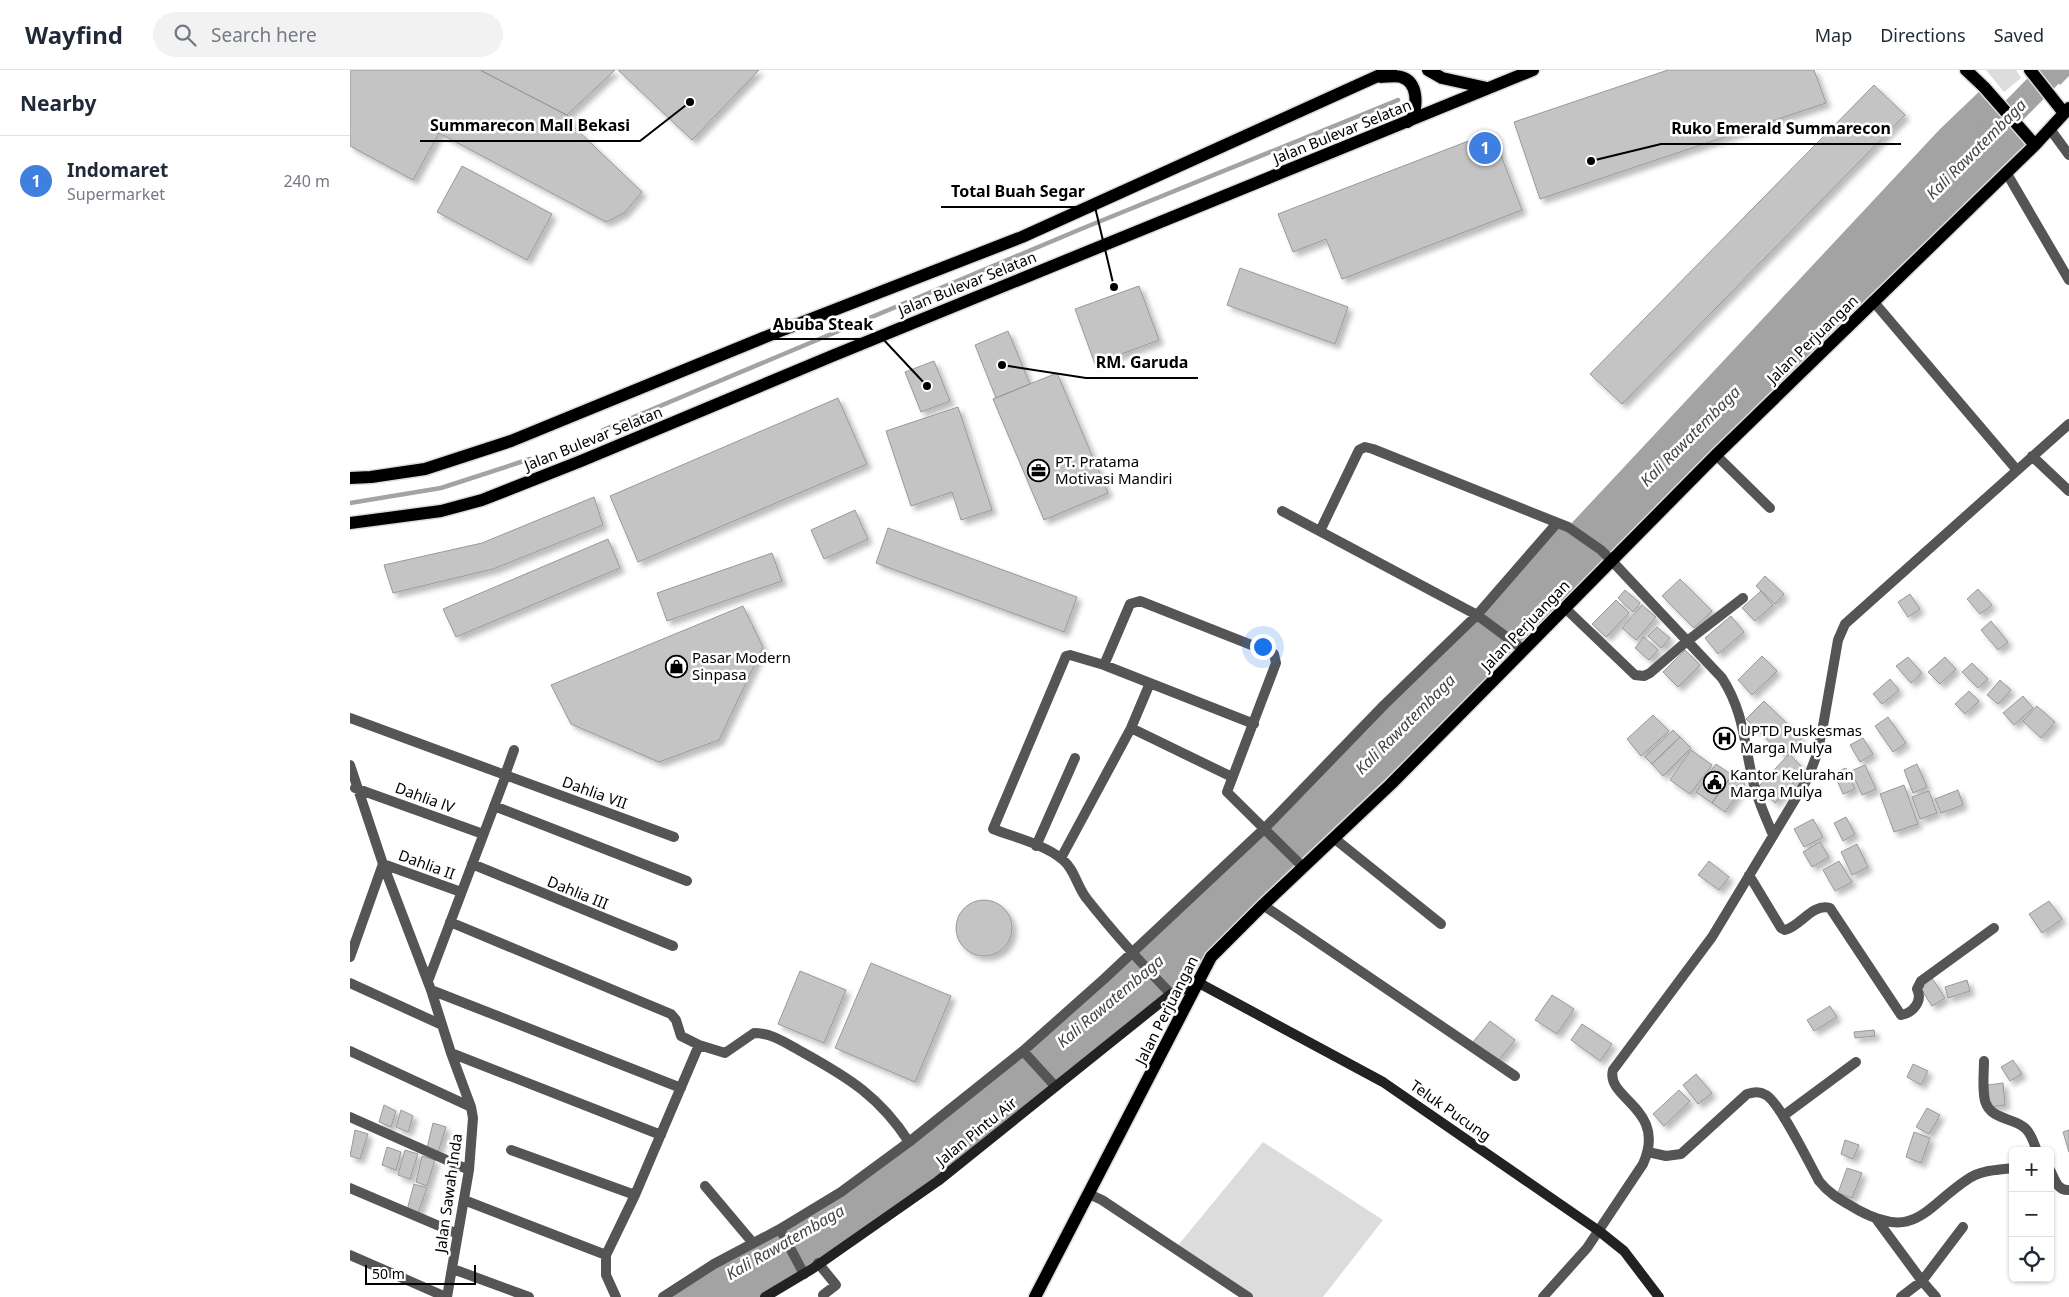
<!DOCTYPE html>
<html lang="en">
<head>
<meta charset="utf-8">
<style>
	body { margin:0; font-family:"Noto Sans",sans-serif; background:#f2f2f3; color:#1f2937 }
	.controls { position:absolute; right:15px; bottom:15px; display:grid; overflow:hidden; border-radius:8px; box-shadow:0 1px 4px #0004 }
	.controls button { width:45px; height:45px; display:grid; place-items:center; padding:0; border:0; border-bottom:1px solid #e0e1e3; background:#fff; color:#1f2937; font:25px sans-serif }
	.scale { position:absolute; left:15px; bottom:12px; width:111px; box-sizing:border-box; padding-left:5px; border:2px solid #000; border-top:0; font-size:14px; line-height:18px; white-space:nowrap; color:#000; -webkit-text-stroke:4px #fff; paint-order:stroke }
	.you { position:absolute; left:912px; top:576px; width:18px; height:18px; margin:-12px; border:4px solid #fff; border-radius:50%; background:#1a73e8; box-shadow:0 0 0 8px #1a73e833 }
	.badge { display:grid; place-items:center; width:32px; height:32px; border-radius:50%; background:#000; color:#fff; font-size:16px; font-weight:700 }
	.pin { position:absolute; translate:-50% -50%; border:2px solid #fff; box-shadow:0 1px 5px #0006 }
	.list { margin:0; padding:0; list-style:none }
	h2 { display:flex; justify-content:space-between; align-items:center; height:65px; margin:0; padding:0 20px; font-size:21px }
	h2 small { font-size:16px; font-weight:400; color:#747a83 }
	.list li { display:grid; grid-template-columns:32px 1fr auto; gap:15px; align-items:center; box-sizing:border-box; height:90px; padding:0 20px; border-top:1px solid #e0e1e3 }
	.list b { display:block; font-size:19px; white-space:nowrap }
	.list p { margin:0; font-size:16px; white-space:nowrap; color:#747a83 }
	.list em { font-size:16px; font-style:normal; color:#747a83 }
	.icon { flex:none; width:28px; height:28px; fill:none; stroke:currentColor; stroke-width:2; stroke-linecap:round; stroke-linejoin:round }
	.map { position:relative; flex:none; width:1719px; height:1227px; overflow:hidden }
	header { display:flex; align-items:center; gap:30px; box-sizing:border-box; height:70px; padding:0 25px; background:#fff; border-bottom:1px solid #e0e1e3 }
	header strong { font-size:24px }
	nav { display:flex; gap:28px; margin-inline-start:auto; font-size:18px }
	.search { width:350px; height:45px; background:#f2f2f3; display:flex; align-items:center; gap:12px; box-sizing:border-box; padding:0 18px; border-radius:28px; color:#747a83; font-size:19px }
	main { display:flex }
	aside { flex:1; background:#fff }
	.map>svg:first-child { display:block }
	.green { fill:#dcdcdc }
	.water { fill:#a3a3a3 }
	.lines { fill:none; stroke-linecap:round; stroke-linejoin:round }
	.stream { stroke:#a3a3a3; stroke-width:4.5 }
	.river { stroke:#a3a3a3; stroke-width:26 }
	.building { fill:#c4c4c4; stroke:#999; filter:url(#shadow) }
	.primary-casing { stroke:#dbdbdb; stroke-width:15 }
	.street { stroke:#555; stroke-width:10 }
	.secondary { stroke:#222; stroke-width:10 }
	.primary { stroke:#000; stroke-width:12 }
	.labels { text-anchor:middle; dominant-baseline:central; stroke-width:5; stroke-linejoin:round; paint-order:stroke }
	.street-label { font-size:15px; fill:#000; stroke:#fff }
	.poi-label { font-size:15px; fill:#000; stroke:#fff; text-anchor:start }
	.water-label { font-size:16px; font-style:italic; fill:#444; stroke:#fff }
	.leader { fill:none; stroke:#000; stroke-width:2 }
	.callout-dot { fill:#000; stroke:#fff; stroke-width:2 }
	.callout-label { font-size:16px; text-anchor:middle; font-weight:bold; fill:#000; stroke:#fff; stroke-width:5; stroke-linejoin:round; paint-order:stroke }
</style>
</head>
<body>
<header>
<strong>Wayfind</strong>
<div class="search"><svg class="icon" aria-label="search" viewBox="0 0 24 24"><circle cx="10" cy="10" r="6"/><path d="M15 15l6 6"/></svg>Search here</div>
<nav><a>Map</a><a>Directions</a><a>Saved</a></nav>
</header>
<main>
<aside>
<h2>Nearby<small></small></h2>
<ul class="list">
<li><span class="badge" style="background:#3f7fe0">1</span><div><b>Indomaret</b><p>Supermarket</p></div><em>240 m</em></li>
</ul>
</aside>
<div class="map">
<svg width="1719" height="1227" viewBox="0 0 1719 1227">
	<defs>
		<filter id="shadow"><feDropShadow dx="4.5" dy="4.5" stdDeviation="2.5" flood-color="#0004"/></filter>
	</defs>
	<rect width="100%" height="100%" fill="#fff"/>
	<!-- green -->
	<path class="green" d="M1636 0H1666L1671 8 1654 22Z
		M913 1072 1033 1150 973 1227H898L825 1179Z"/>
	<!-- water -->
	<path class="water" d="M1696 0H1719V6L1710 15Z
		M1634 17 1685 75 861 887 849 913 830 919 588 1111 415 1227H313L430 1159 559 1072 754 909 1127 545 1207 453 1218 457 1590 59Z"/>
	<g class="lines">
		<!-- stream -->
		<path class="stream" d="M253 360 731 159 1048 30
			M0 433 91 418 180 389"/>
		<!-- river -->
		<path class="river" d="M1639 66 1704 0"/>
	</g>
	<!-- building -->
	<path class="building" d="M0 0H130L222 48V55L292 122 274 143 256 152 89 63 63 110 0 76Z
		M130 0H265L217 45Z
		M268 0H409L342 70Z
		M1318 0H1464L1476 33 1190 129 1164 52Z
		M1524 15 1555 45 1272 334 1240 304Z
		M1142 62 1172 140 992 209 976 169 943 182 928 144Z
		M112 96 202 144 177 190 87 142Z
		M890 198 998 237 985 274 877 235Z
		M789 216 809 270 745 294 725 239Z
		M658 261 680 314 646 328 625 275Z
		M584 291 600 331 571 342 555 302Z
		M707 303 758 423 694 450 643 329Z
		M488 328 517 394 288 492 260 426Z
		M608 337 642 440 611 450 602 422 561 436 536 361Z
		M244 427 253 455 143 499 43 523 34 495 132 473Z
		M505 440 518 469 474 489 461 460Z
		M538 458 727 527 714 562 526 493Z
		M258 469 270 498 106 567 93 539Z
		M422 483 432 511 317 551 307 523Z
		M1415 506 1434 524 1425 534 1406 516Z
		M1330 509 1362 541 1344 558 1312 526Z
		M1628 519 1642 535 1630 544 1617 529Z
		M1275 520 1290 533 1283 542 1268 528Z
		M1411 521 1423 535 1405 551 1392 538Z
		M1560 524 1570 539 1558 547 1548 532Z
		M1266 530 1279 543 1256 567 1242 554Z
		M1292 535 1306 547 1286 570 1272 558Z
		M393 536 413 577 369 670 309 692 221 654 201 615Z
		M1381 546 1394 562 1368 584 1355 568Z
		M1641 551 1658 572 1648 580 1631 560Z
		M1307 557 1320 568 1311 578 1298 566Z
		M1294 567 1308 580 1299 590 1285 578Z
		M1335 580 1350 595 1328 617 1313 602Z
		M1412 586 1427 601 1402 625 1388 610Z
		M1558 587 1572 603 1561 613 1546 596Z
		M1595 587 1606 599 1590 614 1578 602Z
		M1622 593 1638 609 1628 618 1612 602Z
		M1540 609 1549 620 1532 634 1523 624Z
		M1650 610 1661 620 1648 634 1637 625Z
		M1619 621 1629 631 1615 644 1605 634Z
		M1673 626 1683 638 1664 655 1653 643Z
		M1414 631 1452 668 1434 686 1396 649Z
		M1687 636 1705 652 1691 668 1673 651Z
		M1303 645 1319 661 1291 686 1277 669Z
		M1538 647 1556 673 1543 682 1525 656Z
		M1323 660 1330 667 1302 694 1295 687Z
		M1330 667 1341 678 1313 706 1302 694Z
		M1513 668 1523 684 1510 692 1500 675Z
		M1341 680 1362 695 1340 724 1320 710Z
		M1439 684 1455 700 1425 733 1408 717Z
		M1366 694 1382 705 1362 733 1346 722Z
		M1567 694 1577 717 1563 723 1554 700Z
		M1515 695 1526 719 1512 725 1501 701Z
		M1496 698 1505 719 1493 724 1484 703Z
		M1382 705 1395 714 1375 742 1362 733Z
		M1554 715 1568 754 1544 762 1530 724Z
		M1608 720 1613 735 1591 743 1585 729Z
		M1579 721 1587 743 1570 749 1562 727Z
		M1496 747 1505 764 1493 771 1484 753Z
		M1463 749 1473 767 1454 777 1444 759Z
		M1470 772 1479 787 1462 797 1453 782Z
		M1507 774 1518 797 1502 805 1491 782Z
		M1359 791 1379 807 1369 820 1348 805Z
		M1489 791 1502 812 1485 821 1473 800Z
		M606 858a28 28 0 1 1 56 0a28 28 0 1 1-56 0Z
		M1699 831 1712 849 1692 863 1679 844Z
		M521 893 601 926 565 1012 485 978Z
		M450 901 496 920 474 973 428 954Z
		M1582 908 1595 928 1582 936 1569 916Z
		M1617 910 1620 921 1598 928 1595 917Z
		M1202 925 1224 939 1207 964 1185 950Z
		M1480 936 1487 947 1464 961 1457 950Z
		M1140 951 1165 970 1148 991 1123 972Z
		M1232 954 1262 974 1250 991 1221 970Z
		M1524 960 1525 966 1505 968 1504 962Z
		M1663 990 1672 1004 1660 1011 1651 997Z
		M1563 994 1578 1001 1571 1015 1557 1007Z
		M1346 1004 1362 1023 1348 1034 1333 1015Z
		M1653 1013 1655 1035 1640 1037 1638 1015Z
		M1329 1020 1340 1031 1314 1056 1303 1044Z
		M34 1035 46 1041 41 1057 29 1052Z
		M1577 1038 1590 1045 1579 1064 1566 1057Z
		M51 1040 63 1046 58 1062 46 1057Z
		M83 1053 96 1057 88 1082 77 1078Z
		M5 1060 18 1064 10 1089 0 1086Z
		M1719 1060V1082L1713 1062Z
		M1564 1062 1580 1068 1571 1093 1556 1087Z
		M1495 1070 1509 1075 1503 1089 1491 1084Z
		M37 1077 51 1082 46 1100 32 1095Z
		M55 1080 68 1084 60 1109 48 1105Z
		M72 1086 85 1090 77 1116 66 1112Z
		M1497 1098 1512 1103 1502 1128 1488 1123Z
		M64 1114 77 1118 68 1143 57 1140Z"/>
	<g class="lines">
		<defs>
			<path id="primary" d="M1078 0 1092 8 1137 18
				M1616 0 1634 17 1685 75
				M1680 0 1714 43
				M1031 7C1036 7 1046 5 1051 7 1069 12 1067 36 1062 49L1057 52
				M0 408 21 407 75 399 161 371 430 261 672 167 1041 0
				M0 453 91 441 132 430 231 391 482 286 1183 0
				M685 1227 861 887 913 835 1041 714 1366 385 1685 75 1719 38"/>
		</defs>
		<!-- primary casing -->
		<use href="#primary" class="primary-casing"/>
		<!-- street -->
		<path class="street" d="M1700 59 1719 85
			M1656 102 1719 210
			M1523 231 1666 399
			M1366 385 1420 438
			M1682 386 1719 421
			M932 441 1127 545 1174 580
			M970 461 1009 380 1015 377 1023 379 1218 457 1251 480 1261 490 1372 608C1394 642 1394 673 1403 711 1407 729 1416 748 1423 765
			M1215 538 1285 605 1294 606 1300 603 1336 572 1393 528
			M754 595 780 534 790 531 924 584 926 593 877 722 953 797
			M0 648 324 767
			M781 658 882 707
			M0 695 33 794 81 920 101 983 121 1037 123 1048 119 1100 97 1227
			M155 705 164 680
			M5 718 133 764
			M144 736 337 811
			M985 769 1091 854
			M686 776 725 688
			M711 788 781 658 800 613
			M122 794 323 876
			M1399 805 1431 858 1435 860C1451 856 1462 833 1480 838L1551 945C1563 943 1573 931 1567 919L1571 911 1644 858
			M913 835 1165 1006
			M100 852 321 944 326 950 331 966 349 975 375 983 404 963C423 963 437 974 454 983 499 1008 530 1027 559 1072
			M0 887 33 794 111 822
			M78 911 156 705
			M0 913 92 955
			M81 920 331 1018
			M821 924C791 893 763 862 737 829 727 817 725 800 713 790 696 775 664 767 643 759L716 586 720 585 754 595 904 654
			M0 981 121 1037
			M673 981 705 1016
			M101 983 311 1065
			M1634 991C1634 1003 1632 1019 1635 1031 1641 1051 1665 1047 1676 1059 1682 1065 1684 1074 1687 1081
			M1433 1046 1506 992
			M0 1047 119 1100
			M161 1080 285 1125
			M1298 1082 1316 1086 1331 1084 1397 1024C1404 1022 1409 1021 1416 1025 1430 1033 1459 1093 1469 1111 1480 1125 1493 1131 1508 1140 1566 1171 1574 1138 1618 1109 1630 1100 1648 1100 1663 1098
			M1700 1100C1705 1109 1707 1121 1719 1120
			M355 1116 403 1173
			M0 1118 108 1164
			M739 1124 752 1130 898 1227
			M114 1130 256 1185
			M1527 1150 1572 1211 1586 1227
			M430 1159 454 1204
			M0 1185 96 1227
			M468 1193 486 1215 473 1225 475 1227
			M103 1199 179 1227
			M266 1227 256 1205V1185L285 1125 349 975
			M313 1227 364 1194 430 1159 491 1122 559 1072 673 981 754 909 915 758 1034 635 1127 545 1207 453
			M1193 1227 1237 1178 1293 1094C1318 1038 1255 1029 1263 1000L1362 867 1458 708 1467 684 1473 656 1488 570 1495 554 1719 354
			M1551 1227 1572 1211 1613 1157"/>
		<!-- secondary -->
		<path class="secondary" d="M415 1227 462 1199 588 1111 821 924 849 913 1033 1012 1249 1161 1274 1181 1309 1227"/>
		<!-- primary -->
		<use href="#primary" class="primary"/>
	</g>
	<!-- icons -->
	<defs>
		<symbol id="office-ring" viewBox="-11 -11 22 22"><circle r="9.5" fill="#fff" stroke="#000" stroke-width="1.5"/><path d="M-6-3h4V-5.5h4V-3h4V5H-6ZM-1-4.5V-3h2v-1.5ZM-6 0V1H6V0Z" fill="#000"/></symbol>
		<symbol id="shop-ring" viewBox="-11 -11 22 22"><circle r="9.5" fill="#fff" stroke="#000" stroke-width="1.5"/><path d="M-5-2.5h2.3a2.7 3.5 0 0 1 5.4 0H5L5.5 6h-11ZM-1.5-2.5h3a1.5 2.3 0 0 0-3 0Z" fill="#000"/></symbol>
		<symbol id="hospital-ring" viewBox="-11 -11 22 22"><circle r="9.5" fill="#fff" stroke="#000" stroke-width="1.5"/><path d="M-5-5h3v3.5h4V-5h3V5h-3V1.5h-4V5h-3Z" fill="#000"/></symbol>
		<symbol id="civic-ring" viewBox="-11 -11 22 22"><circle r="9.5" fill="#fff" stroke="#000" stroke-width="1.5"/><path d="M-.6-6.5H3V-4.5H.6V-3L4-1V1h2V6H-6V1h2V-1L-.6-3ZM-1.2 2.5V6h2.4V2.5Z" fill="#000"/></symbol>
	</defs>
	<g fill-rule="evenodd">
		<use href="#office-ring" x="676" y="388" width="25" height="25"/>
		<use href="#shop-ring" x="314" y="584" width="25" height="25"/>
		<use href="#hospital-ring" x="1362" y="656" width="25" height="25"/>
		<use href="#civic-ring" x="1352" y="700" width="25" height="25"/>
	</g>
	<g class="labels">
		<!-- street labels -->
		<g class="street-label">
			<text transform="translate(992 61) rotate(-22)">Jalan Bulevar Selatan</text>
			<text transform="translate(617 213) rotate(-22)">Jalan Bulevar Selatan</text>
			<text transform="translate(1462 269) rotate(-44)">Jalan Perjuangan</text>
			<text transform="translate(243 368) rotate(-22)">Jalan Bulevar Selatan</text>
			<text transform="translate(1175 555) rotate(-46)">Jalan Perjuangan</text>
			<text transform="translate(245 722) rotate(20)">Dahlia VII</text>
			<text transform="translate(75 727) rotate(20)">Dahlia lV</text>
			<text transform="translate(77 794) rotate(20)">Dahlia II</text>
			<text transform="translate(228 822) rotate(22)">Dahlia III</text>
			<text transform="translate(816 940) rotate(-63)">Jalan Perjuangan</text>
			<text transform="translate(1101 1040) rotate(35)">Teluk Pucung</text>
			<text transform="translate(626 1061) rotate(-39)">Jalan Pintu Air</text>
			<text transform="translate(98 1123) rotate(-82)">Jalan Sawah Inda</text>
		</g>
		<!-- poi labels -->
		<g class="poi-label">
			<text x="705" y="391">PT. Pratama<tspan x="705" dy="17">Motivasi Mandiri</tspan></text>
			<text x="342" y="587">Pasar Modern<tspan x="342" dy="17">Sinpasa</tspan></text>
			<text x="1390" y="660">UPTD Puskesmas<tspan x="1390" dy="17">Marga Mulya</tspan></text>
			<text x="1380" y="704">Kantor Kelurahan<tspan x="1380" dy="17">Marga Mulya</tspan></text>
		</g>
		<!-- water labels -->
		<g class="water-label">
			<text transform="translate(1626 79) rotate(-45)">Kali Rawatembaga</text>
			<text transform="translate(1340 366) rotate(-45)">Kali Rawatembaga</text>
			<text transform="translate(1055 654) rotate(-45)">Kali Rawatembaga</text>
			<text transform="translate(760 931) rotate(-40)">Kali Rawatembaga</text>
			<text transform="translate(435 1172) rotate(-30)">Kali Rawatembaga</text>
		</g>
	</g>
	<!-- callouts -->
	<path class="leader" d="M340 32L290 71H70M1241 91L1311 74H1551M764 217L745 137H591M577 316L533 269H413M652 295L736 308H848"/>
	<g class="callout-dot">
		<circle cx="340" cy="32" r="5"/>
		<circle cx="1241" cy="91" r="5"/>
		<circle cx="764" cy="217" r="5"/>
		<circle cx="577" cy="316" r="5"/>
		<circle cx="652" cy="295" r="5"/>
	</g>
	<g class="callout-label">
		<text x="180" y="61">Summarecon Mall Bekasi</text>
		<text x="1431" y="64">Ruko Emerald Summarecon</text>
		<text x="668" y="127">Total Buah Segar</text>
		<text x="473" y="260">Abuba Steak</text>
		<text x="792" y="298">RM. Garuda</text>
	</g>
</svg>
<div class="controls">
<button>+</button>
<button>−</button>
<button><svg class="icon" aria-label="locate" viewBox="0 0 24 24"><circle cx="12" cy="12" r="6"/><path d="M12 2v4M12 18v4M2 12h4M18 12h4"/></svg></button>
</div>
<div class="scale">50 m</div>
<div class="you"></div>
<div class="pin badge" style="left:1135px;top:78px;background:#3f7fe0">1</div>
</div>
</main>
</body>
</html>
